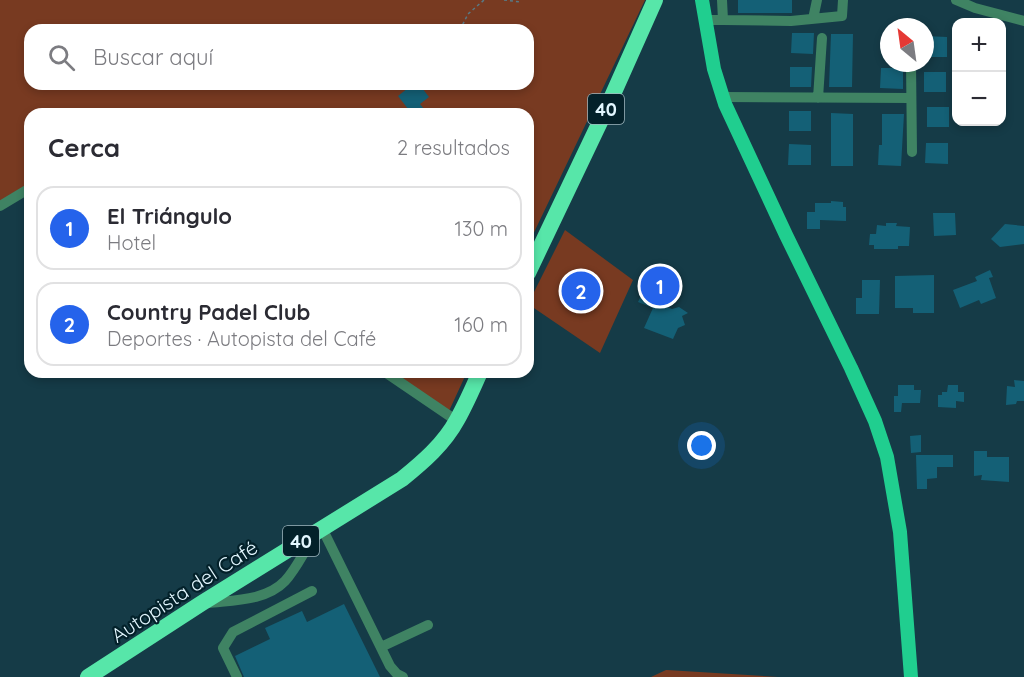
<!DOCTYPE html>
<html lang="es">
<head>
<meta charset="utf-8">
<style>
	body { margin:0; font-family:Quicksand,sans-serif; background:#f7f7f7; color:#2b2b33 }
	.controls { position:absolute; right:18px; top:18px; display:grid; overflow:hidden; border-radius:12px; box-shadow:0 3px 9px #0003 }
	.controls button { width:54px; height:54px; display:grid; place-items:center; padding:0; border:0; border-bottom:2px solid #e1e1e2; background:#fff; color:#2b2b33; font:30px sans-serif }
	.compass { position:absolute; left:880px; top:18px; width:54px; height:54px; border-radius:50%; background:#fff; box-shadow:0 3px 9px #0003; rotate:331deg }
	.you { position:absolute; left:702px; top:446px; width:21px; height:21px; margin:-15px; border:4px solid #fff; border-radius:50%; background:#1a73e8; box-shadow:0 0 0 9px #1a73e833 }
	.badge { display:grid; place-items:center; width:39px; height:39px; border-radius:50%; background:#2563eb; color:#fff; font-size:20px; font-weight:700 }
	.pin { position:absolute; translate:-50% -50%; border:3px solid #fff; box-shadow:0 2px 6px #0006 }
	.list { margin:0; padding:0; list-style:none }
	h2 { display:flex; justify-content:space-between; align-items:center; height:78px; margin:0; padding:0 24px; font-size:26px }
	h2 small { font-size:20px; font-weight:400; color:#7c7c81 }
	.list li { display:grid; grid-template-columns:39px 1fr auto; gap:18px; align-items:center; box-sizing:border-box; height:84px; margin:0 12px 12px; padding:0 12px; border:2px solid #e1e1e2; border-radius:18px }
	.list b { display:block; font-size:22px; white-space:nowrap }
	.list p { margin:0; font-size:20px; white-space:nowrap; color:#7c7c81 }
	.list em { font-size:20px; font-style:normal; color:#7c7c81 }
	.icon { flex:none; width:33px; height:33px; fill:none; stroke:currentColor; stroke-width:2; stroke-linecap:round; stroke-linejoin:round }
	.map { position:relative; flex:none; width:1024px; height:677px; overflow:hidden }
	.search { position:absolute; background:#fff; box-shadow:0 3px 9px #0003; left:24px; top:24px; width:510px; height:66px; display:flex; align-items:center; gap:15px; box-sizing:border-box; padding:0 21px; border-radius:18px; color:#7c7c81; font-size:22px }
	.panel { position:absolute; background:#fff; box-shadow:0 3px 9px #0003; left:24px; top:108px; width:510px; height:270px; border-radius:18px }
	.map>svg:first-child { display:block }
	.green { fill:#783a21; fill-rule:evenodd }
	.building { fill:#146076 }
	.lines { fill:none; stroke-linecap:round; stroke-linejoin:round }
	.path { stroke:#597984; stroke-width:1.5; stroke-dasharray:3 3; stroke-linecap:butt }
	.minor { stroke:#3f8363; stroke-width:10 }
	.major { stroke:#20ce8f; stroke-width:14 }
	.highway { stroke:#57e6a9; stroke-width:16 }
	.labels { text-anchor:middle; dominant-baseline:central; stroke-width:4.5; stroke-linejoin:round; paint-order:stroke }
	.shield { fill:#03212a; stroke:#a0b7bf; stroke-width:1.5 }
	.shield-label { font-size:18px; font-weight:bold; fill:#e3f7ff }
	.street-label { font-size:20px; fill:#e3f7ff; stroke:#03212a }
</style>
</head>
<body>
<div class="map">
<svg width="1024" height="677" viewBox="0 0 1024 677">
	<rect width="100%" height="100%" fill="#153b47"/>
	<!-- green -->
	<path class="green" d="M0 0H645L528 245V114H30V184L0 201ZM30 30H528V84H30Z
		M565 230 633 280 600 353 528 304Z
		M392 372H467L449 411Z
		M666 670H667L778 677H651Z"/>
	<!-- building -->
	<path class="building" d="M738 0H792V13H738Z
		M792 33H814L813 54 791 53Z
		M831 34H853L852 87H829Z
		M925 36 947 37V57H925Z
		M790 67H812L811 87H790Z
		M881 68H903V89L880 88Z
		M924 72H946V92H924Z
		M413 84H419L429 97 420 104 424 109 417 114H412L398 96Z
		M927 107H949V127H927Z
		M789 111H811V131H789Z
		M831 113 853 114V166H831Z
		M882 114H904L901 166 878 165 879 145H882Z
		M926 143H948V164L925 163Z
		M789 144 811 145V165H788Z
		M831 201 843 202V207H846V221L820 220V229H807V212H815V203H831Z
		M933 213H955L956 235 934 236Z
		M886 223H897L896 226 910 227 909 246H898V249H874V245H869L870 234H876L877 225 886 226Z
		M1005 224 1024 226V244L1000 247 991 239Z
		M990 270 993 277 989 278 996 298 981 304 979 300 960 308 953 290 977 281 975 277Z
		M934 275V313H913V308H895V276Z
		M862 280H880L879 314H856V298H862Z
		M642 294 661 301 664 306 672 309 679 307 688 313 682 316 685 325 678 328 673 339 644 328 653 308 638 302Z
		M1014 380 1024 381V401H1017L1016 404 1006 405 1007 386 1015 387Z
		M898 385H914V390H921L920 403H902L901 412H894V396H898Z
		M948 385H958V392H964V402L956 401V408L938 407V395H942V392H947Z
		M921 435V452L911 453 910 436Z
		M974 451H987V457H1009V482L981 480 982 475 974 476Z
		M916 455H953V467H937V478L927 479V489H917Z
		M344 604 380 677H244L235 656 270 639 265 628 302 611 307 622Z"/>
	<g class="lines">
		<!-- path -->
		<path class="path" d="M504 0 520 2
			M460 30 468 14 484 0"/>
		<!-- minor -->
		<path class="minor" d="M956 0 975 8 1024 21
			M813 19 817 0
			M705 20H723L722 0
			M723 20 791 21 842 16 843 0
			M911 63 912 152
			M723 97 911 98
			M818 98 822 38
			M0 206 30 188
			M385 372 457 421
			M322 528 390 666 397 674 403 677
			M208 603C233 600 266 601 285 581 297 568 304 551 314 537
			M381 647 428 625
			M237 677 223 648 233 632 312 591"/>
		<!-- major -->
		<path class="major" d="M702 0 714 69 725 104 786 235 851 368 875 421 887 457 900 532 911 677"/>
		<!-- highway -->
		<path class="highway" d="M528 273 610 101 655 0
			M88 677 202 603 402 479C423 462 444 444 457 420 466 404 473 388 480 372"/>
	</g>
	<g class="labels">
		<!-- shield labels -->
		<g class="shield">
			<rect x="588" y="94" width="36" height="30" rx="4.5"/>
			<rect x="283" y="526" width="36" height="30" rx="4.5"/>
		</g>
		<g class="shield-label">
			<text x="606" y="109">40</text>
			<text x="301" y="541">40</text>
		</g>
		<!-- street labels -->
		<g class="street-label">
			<text transform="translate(184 591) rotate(-33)">Autopista del Café</text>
		</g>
	</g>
</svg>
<div class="controls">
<button>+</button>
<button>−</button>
</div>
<svg class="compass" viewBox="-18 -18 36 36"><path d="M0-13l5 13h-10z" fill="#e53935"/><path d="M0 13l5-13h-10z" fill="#7c7c81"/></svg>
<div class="you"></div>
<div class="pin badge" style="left:660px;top:286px">1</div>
<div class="pin badge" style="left:581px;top:291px">2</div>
<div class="search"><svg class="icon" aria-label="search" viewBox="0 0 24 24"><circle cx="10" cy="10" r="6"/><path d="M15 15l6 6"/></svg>Buscar aquí</div>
<section class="panel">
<h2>Cerca<small>2 resultados</small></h2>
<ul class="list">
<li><span class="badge">1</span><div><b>El Triángulo</b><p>Hotel</p></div><em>130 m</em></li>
<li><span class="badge">2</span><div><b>Country Padel Club</b><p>Deportes · Autopista del Café</p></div><em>160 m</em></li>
</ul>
</section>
</div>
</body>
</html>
